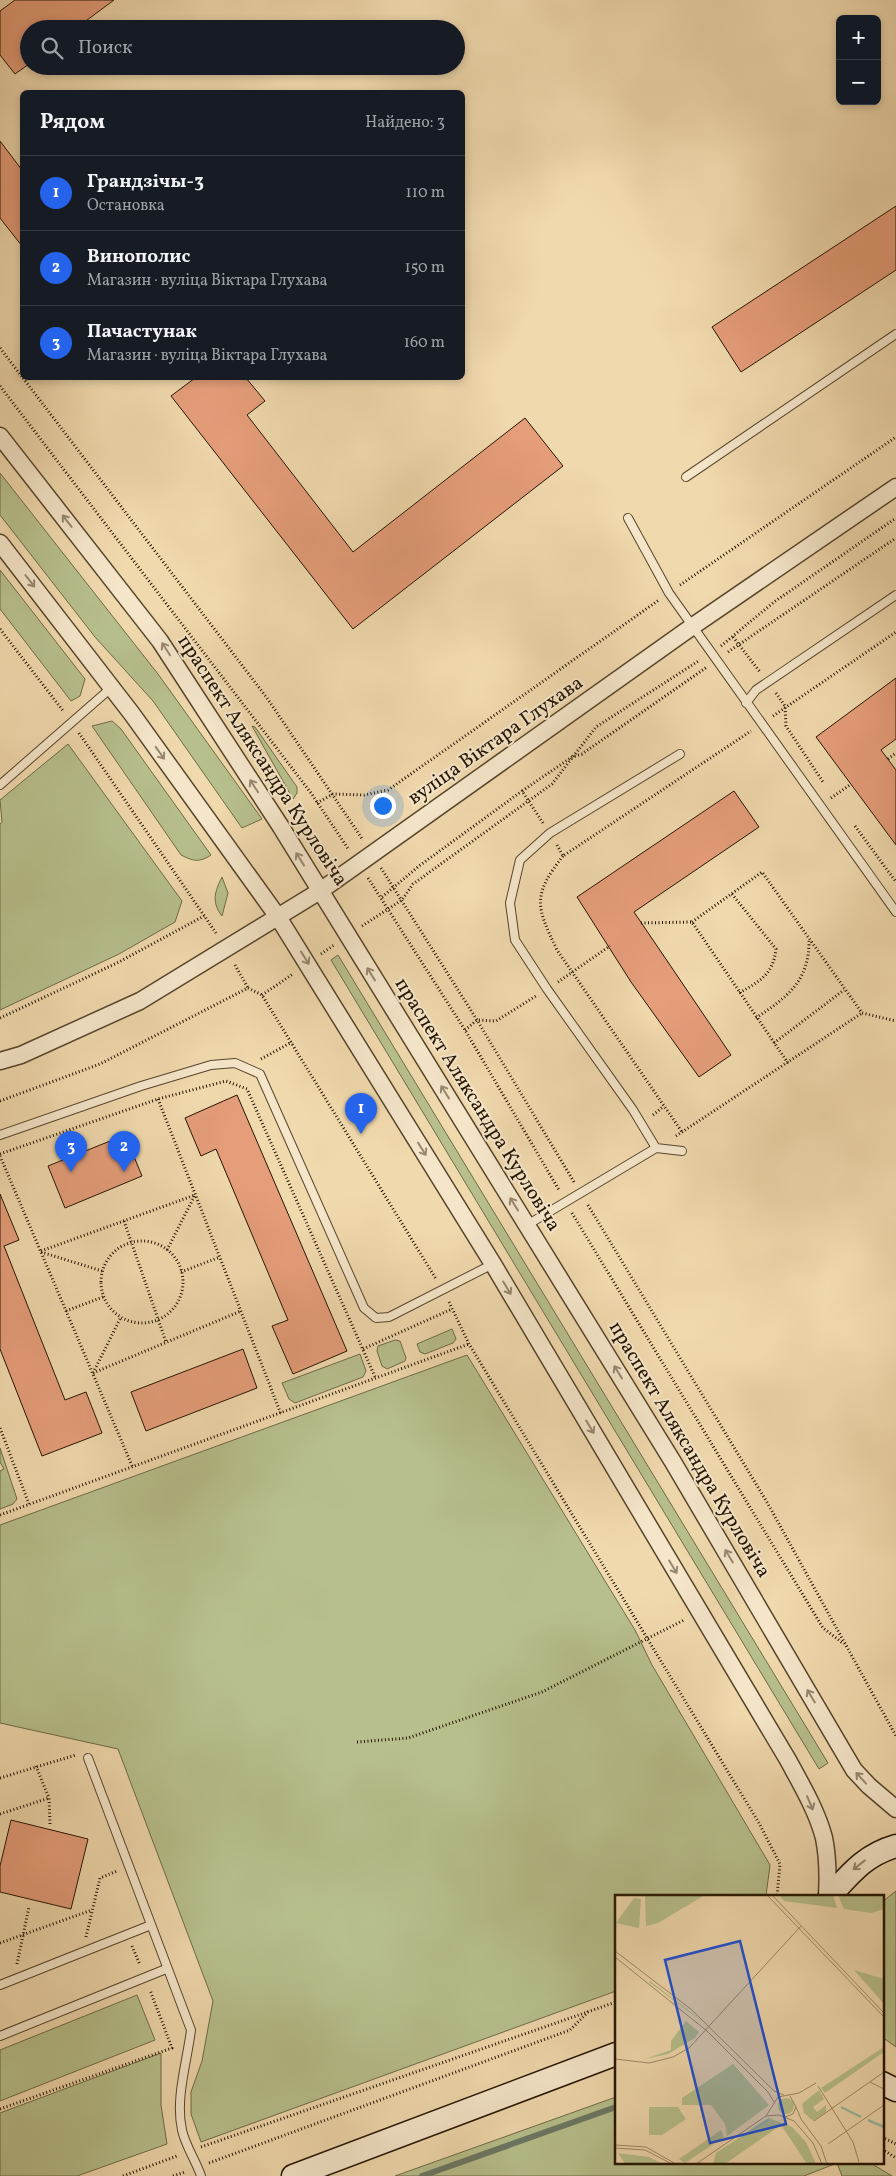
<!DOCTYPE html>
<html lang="ru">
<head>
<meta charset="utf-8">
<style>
	body { margin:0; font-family:Vollkorn,serif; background:#242831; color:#f1f3f6 }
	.controls { position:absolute; right:15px; top:15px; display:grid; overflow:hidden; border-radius:8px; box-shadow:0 2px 8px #0003 }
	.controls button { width:45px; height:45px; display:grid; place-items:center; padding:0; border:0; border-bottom:1px solid #363941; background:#171b24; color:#f1f3f6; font:25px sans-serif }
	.you { position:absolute; left:382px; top:805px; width:18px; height:18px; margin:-12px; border:4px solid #fff; border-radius:50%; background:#1a73e8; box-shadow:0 0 0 8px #1a73e833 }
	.badge { display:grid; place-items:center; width:32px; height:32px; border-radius:50%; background:#2563eb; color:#fff; font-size:16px; font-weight:700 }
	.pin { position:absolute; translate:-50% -41px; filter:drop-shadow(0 1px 2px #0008) }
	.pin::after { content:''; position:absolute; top:26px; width:18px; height:15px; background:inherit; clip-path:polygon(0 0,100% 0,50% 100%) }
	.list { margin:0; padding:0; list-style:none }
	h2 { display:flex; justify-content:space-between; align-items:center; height:65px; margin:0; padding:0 20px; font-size:21px }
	h2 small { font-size:16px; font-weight:400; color:#9ea1a6 }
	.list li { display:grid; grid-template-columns:32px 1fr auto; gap:15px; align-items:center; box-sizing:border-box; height:75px; padding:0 20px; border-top:1px solid #363941 }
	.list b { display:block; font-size:19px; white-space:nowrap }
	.list p { margin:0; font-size:16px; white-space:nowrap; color:#9ea1a6 }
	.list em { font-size:16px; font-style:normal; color:#9ea1a6 }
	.icon { flex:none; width:28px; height:28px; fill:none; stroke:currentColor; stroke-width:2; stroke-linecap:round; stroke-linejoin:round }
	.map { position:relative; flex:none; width:896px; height:2176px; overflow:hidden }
	.search { position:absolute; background:#171b24; box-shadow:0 2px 8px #0003; left:20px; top:20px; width:445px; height:55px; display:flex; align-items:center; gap:12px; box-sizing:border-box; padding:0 18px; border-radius:28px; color:#9ea1a6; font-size:19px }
	.panel { position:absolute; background:#171b24; box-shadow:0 2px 8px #0003; left:20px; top:90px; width:445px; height:290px; border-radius:8px }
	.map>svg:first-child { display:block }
	.green { fill:#b7c08c; stroke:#6e6a46 }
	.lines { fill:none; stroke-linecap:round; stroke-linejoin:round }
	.stream { stroke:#6b7864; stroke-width:6 }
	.building { fill:#e59d7a; stroke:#241401 }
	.lane-casing { stroke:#57452c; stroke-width:10 }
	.street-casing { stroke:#57452c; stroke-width:19 }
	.secondary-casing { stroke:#241401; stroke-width:25 }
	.path { stroke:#241401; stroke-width:3; stroke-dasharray:1 2.5; stroke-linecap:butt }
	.lane { stroke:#f5e6ca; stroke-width:8 }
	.street { stroke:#f5e6ca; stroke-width:16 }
	.secondary { stroke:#f5e6ca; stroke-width:22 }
	.oneway { stroke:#978870 }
	.labels { text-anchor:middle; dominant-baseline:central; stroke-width:4; stroke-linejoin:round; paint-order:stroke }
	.street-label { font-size:20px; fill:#241401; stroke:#f5e6ca }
	.inset-river { fill:none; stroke:#9bbba6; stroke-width:2.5 }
	.inset-road { fill:none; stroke:#9e8a68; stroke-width:1 }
	.view { fill:#1d4ed8; fill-opacity:0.15; stroke:#1d4ed8; stroke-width:2.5 }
	.inset-edge { fill:none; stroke:#241401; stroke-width:2.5 }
</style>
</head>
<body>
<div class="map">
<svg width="896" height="2176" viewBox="0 0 896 2176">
	<rect width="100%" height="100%" fill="#f0d9ad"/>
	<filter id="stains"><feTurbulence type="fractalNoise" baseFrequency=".004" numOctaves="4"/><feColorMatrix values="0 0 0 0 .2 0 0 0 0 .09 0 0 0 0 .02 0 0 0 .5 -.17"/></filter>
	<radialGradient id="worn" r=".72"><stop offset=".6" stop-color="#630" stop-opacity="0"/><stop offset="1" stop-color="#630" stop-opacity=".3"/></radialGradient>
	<!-- green -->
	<path class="green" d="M0 473 158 674 262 819 242 828 153 701 95 637 0 515Z
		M0 570 85 679 80 696 71 701 0 609Z
		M112 721 121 729 211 855C199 863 193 861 181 855L92 726Z
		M252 726 255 727 297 787V793L293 799Z
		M68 744 182 901 175 922 119 954 0 1010V824L2 822 0 800Z
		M222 877 228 893 222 916C211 902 215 891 222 877Z
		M338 955 828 1763 819 1769 331 960Z
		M452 1329 456 1339 453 1343 425 1354 420 1352 417 1344Z
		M395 1340 400 1341 406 1358 405 1361 387 1369 382 1366 377 1351 378 1346Z
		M360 1354 366 1371 363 1377 295 1403 289 1399 282 1383Z
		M467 1355 635 1630 652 1665 770 1865 766 1896H616V1991L201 2142 191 2114V2092L202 2061 213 2001 118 1749 0 1723V1525Z
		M0 1448 17 1499 13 1504 0 1509V1471L4 1469 0 1462Z
		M896 1891V2047L882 2037V1902Z
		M137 1995 155 2040 0 2101V2050Z
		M161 2053V2105L167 2144 77 2176H0V2113Z
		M616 2097V2162H869L892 2176H842L837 2163 804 2176H395Z"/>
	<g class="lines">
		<!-- stream -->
		<path class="stream" d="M422 2176 616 2107"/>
	</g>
	<!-- building -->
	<path class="building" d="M15 0H114L75 29H29V64L15 74 0 55V11Z
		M0 141 22 170V246L0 218Z
		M896 206V270L741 372 712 327Z
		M195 378H246L265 401 247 415 353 552 525 418 563 466 353 629 171 396Z
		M896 678V739L881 750 896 770V845L816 737Z
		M734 791 759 827 634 912 731 1055 699 1077 631 982 577 897Z
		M237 1095 347 1351 293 1374 272 1326 288 1320 216 1149 201 1156 185 1118Z
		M125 1135 142 1176 65 1208 48 1166Z
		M0 1194 19 1240 4 1246 65 1400 86 1392 102 1433 42 1456 0 1349Z
		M243 1349 257 1388 146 1431 131 1392Z
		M11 1820 88 1839 71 1909 0 1892V1866Z"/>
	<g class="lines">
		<defs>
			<path id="lane" d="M686 477 896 334
				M628 518 669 593 896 912
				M746 703 756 690 896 595
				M680 754 550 833 520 860 510 903 515 940 547 989 633 1110 656 1148 682 1151
				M0 785 111 688
				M0 1135 141 1086 211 1065 235 1063 260 1074 364 1308 376 1318 389 1317 493 1264
				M527 1225 656 1148
				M88 1758 191 2030C187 2062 175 2099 182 2130 185 2145 196 2161 201 2176
				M0 1985 151 1925
				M0 2036 166 1969"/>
			<path id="street" d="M0 436 160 641 281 827 673 1462 854 1770 869 1786 896 1809
				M0 543 132 714 278 917 493 1264 788 1760C801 1784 817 1811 824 1838 828 1857 828 1877 827 1896
				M0 1061 21 1055 140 1001 320 891 693 626 896 487"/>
			<path id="secondary" d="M830 1896C851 1873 865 1855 896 1846
				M882 2083 896 2090
				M293 2176 616 2054"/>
		</defs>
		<!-- lane casing -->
		<use href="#lane" class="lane-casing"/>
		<!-- street casing -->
		<use href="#street" class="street-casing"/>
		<!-- secondary casing -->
		<use href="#secondary" class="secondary-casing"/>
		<!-- path -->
		<path class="path" d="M0 348 22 377
			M23 378 267 698 363 840
			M0 386 311 793 349 850
			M680 585 896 437
			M0 629 64 712
			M733 637 760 672
			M721 646 774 602 896 518
			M728 652 896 538
			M776 693 785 706 786 726 823 782
			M773 716 896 632
			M79 733 216 933
			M888 759 896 753
			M831 798 851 784
			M317 803 333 794 364 795 388 790 659 600
			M543 823 522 791 572 757 582 754 707 667
			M855 826 896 882
			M557 845 563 856 751 731
			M563 856C532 896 536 906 557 950L682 1132
			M381 868 477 1020 574 1182
			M368 878 465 1030 559 1190
			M732 894 776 949C773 975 760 981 739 993
			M382 897 419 866 522 791
			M692 922 762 872 862 1013 896 1021
			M641 923 692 922 788 1063
			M362 926 402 900 413 884 552 784 596 727 700 660
			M321 954 334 945
			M235 965 248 988
			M558 982 610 946
			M262 995 293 974
			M0 1018 117 963 204 916
			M756 1018C787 997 809 982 809 941
			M465 1030 477 1020 496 1021 536 996
			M774 1043 844 990
			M261 1059 292 1042
			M158 1099 281 1414
			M0 1101 100 1064 248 988 262 995 436 1279
			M653 1115 664 1106
			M676 1136 862 1013
			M0 1154 158 1099 226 1081 247 1089 376 1379
			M0 1156 133 1468
			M588 1205 768 1504 896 1736
			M572 1213 823 1628 844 1644
			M124 1221 166 1342
			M101 1282a41 41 0 1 1 82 0a41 41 0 1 1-82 0Z
			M167 1250 195 1195
			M41 1251 195 1195
			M41 1252 102 1271
			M181 1272 220 1257
			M449 1302 469 1344 759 1823 780 1864 777 1896
			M66 1311 103 1297
			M363 1349 452 1309
			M93 1373 241 1311
			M93 1373 121 1317
			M0 1428 29 1504
			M0 1515 469 1344
			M357 1742 408 1738 542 1692 684 1620
			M36 1766 49 1798 50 1824
			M0 1778 76 1755
			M0 1814 49 1798
			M86 1937 100 1878 117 1871
			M0 1943 92 1910
			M132 1946 140 1965
			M17 1964 29 1907
			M0 2109 172 2048 150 1990
			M882 2137 896 2144
			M201 2147 616 2002
			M882 2149 896 2158
			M209 2163 570 2030 589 2011
			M123 2176 177 2156
			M173 2176 185 2172"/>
		<!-- lane -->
		<use href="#lane" class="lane"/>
		<!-- street -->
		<use href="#street" class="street"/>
		<!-- secondary -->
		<use href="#secondary" class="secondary"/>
	</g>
	<!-- one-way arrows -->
	<defs><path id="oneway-shaft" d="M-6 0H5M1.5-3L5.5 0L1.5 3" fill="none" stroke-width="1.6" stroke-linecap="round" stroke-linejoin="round" transform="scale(1.25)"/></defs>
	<g class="oneway">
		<use href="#oneway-shaft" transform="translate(67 521) rotate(-128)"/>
		<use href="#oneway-shaft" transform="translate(30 581) rotate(52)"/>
		<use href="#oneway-shaft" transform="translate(166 649) rotate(-123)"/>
		<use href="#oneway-shaft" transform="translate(160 753) rotate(55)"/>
		<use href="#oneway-shaft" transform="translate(254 786) rotate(-123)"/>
		<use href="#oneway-shaft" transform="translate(300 859) rotate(-122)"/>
		<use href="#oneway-shaft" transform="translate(305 958) rotate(58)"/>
		<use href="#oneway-shaft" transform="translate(371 974) rotate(-122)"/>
		<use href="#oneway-shaft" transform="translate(445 1092) rotate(-122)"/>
		<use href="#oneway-shaft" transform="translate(422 1149) rotate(58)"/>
		<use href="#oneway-shaft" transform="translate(514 1204) rotate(-122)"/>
		<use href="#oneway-shaft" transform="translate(507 1288) rotate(59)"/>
		<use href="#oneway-shaft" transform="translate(618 1372) rotate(-122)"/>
		<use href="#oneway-shaft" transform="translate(590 1427) rotate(59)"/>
		<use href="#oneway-shaft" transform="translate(729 1556) rotate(-121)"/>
		<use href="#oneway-shaft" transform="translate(673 1567) rotate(59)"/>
		<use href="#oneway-shaft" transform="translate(811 1696) rotate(-121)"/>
		<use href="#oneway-shaft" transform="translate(861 1778) rotate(-132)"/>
		<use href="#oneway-shaft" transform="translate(810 1803) rotate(67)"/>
		<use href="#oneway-shaft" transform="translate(859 1865) rotate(142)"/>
	</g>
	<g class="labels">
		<!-- street labels -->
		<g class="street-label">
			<text transform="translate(496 741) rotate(-35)">вуліца Віктара Глухава</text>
			<text transform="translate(262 761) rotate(57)">праспект Аляксандра Курловіча</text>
			<text transform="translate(477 1105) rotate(58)">праспект Аляксандра Курловіча</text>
			<text transform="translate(689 1450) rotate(59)">праспект Аляксандра Курловіча</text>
		</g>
	</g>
	<!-- overview -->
	<g transform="translate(615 1895)">
		<rect width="269" height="269" fill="#f0d9ad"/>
		<path d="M30 0H90L43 28 31 31ZM164 0H218L222 13 169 6ZM223 0H269V14L256 18 229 14ZM19 3 26 4 24 33 1 28ZM239 75 269 84V109ZM35 86 77 118 89 128 34 87ZM71 126 84 137 80 143 53 159 30 164 56 155V146ZM269 152V157L210 198 206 193ZM118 169 154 210 112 241 110 229 96 210H67V203ZM204 195 209 204 198 212 202 217 211 210V217L198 226 189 218 187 209ZM163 211a8 8 0 1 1 16 0a8 8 0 1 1-16 0ZM34 212H63L71 224 47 240H34ZM154 223 177 232 191 247 201 269H192L166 230 110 269H98L101 258ZM106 235 109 242 70 268 64 264ZM3 258 34 262 48 269H10Z" fill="#b7c08c"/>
		<path class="inset-river" d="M226 212 246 222M253 225 269 232M127 242 154 224"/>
		<path class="inset-road" d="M152 0 269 122M157 0 269 118M0 56 77 115 159 196 169 200M0 62 92 136 153 197 159 207M0 164 34 168 58 162 74 153 186 31M255 187 269 194M203 191 238 247 244 267M181 212 186 224 206 251 212 269M151 221 164 220 179 226 198 248 207 269M170 222 178 219 181 212 175 201M199 226 269 177M213 249 269 210M0 250 31 252 61 269M0 253 30 255 57 269M81 269 151 221 163 202 184 198 201 188M239 269H264"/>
		<path class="view" d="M125 46 171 229 95 248 50 65Z"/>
		<rect width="269" height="269" class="inset-edge"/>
	</g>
	<rect width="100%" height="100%" filter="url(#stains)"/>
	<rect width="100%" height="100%" fill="url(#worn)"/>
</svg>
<div class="controls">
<button>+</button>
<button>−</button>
</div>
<div class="you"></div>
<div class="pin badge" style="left:361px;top:1134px">1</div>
<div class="pin badge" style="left:124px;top:1172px">2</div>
<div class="pin badge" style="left:71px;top:1172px">3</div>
<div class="search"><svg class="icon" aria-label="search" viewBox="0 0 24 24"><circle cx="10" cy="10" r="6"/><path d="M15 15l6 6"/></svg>Поиск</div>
<section class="panel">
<h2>Рядом<small>Найдено: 3</small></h2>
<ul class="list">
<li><span class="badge">1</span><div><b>Грандзічы-3</b><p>Остановка</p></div><em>110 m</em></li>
<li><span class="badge">2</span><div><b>Винополис</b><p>Магазин · вуліца Віктара Глухава</p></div><em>150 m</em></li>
<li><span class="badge">3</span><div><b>Пачастунак</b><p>Магазин · вуліца Віктара Глухава</p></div><em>160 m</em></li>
</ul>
</section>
</div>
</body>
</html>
